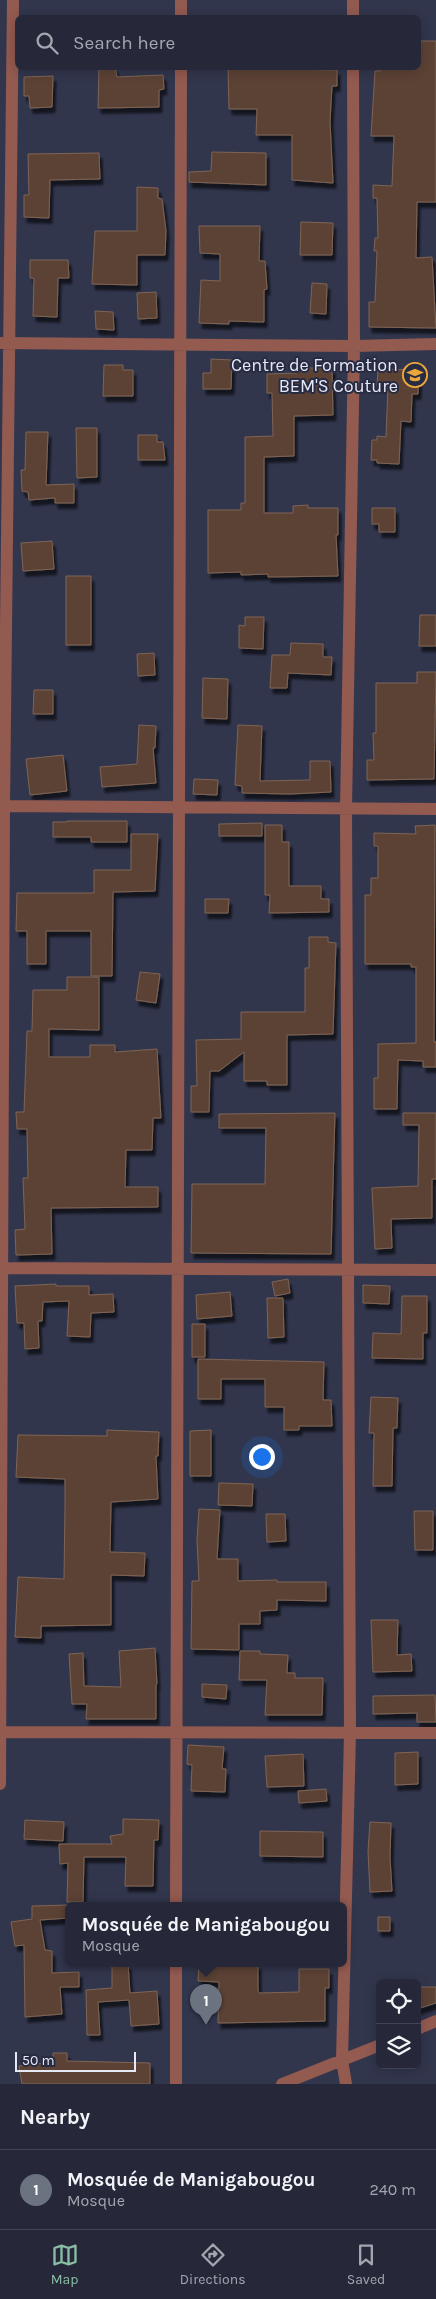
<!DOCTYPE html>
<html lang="en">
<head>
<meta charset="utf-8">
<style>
	body { margin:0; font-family:Karla,sans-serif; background:#2e3042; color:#f1f3f6 }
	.controls { position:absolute; right:15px; bottom:15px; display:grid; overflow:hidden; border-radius:8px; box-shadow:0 2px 12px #0003 }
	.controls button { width:45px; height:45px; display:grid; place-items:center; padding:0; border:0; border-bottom:1px solid #424454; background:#26283a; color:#f1f3f6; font:25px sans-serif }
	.scale { position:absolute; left:15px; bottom:12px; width:121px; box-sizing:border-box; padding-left:5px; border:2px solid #e5e8f7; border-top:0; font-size:14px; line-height:18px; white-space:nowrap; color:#e5e8f7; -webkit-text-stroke:4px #282c42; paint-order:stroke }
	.you { position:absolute; left:261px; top:1456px; width:18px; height:18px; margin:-12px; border:4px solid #fff; border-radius:50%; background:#1a73e8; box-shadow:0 0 0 8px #1a73e833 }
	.badge { display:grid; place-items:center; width:32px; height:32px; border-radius:50%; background:#8abfa5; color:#fff; font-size:16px; font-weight:700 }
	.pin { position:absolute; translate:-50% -41px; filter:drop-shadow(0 1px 2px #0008) }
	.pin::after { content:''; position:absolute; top:26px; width:18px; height:15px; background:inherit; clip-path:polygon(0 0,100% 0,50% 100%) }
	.popup { position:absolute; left:65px; top:1902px; width:282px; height:65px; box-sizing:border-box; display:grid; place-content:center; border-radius:8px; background:#26283a; filter:drop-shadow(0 1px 4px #0005); font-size:16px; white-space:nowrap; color:#a4a6af }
	.popup b { font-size:19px; color:#f1f3f6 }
	.popup::after { content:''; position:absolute; left:50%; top:100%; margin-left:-10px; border:10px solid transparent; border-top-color:#26283a }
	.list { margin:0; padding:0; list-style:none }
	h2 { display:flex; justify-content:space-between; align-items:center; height:65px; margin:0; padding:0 20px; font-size:21px }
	h2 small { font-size:16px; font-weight:400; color:#a4a6af }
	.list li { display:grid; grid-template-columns:32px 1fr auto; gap:15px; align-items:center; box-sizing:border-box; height:80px; padding:0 20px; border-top:1px solid #424454 }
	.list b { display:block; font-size:19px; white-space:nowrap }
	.list p { margin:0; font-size:16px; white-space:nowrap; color:#a4a6af }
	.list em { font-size:16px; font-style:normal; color:#a4a6af }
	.icon { flex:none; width:28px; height:28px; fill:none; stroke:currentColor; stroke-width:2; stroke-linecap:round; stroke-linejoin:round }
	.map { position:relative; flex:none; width:436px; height:2084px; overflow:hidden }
	.search { position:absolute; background:#26283a; box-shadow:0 2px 12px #0003; left:15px; right:15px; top:15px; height:55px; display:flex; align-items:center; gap:12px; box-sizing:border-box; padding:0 18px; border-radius:8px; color:#a4a6af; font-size:19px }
	.sheet { height:145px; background:#26283a }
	nav { display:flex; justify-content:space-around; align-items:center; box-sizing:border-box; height:70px; border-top:1px solid #424454; background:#26283a; font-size:14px; color:#a4a6af }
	nav a { display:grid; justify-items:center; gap:2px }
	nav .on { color:#8abfa5 }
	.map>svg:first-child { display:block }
	.building { fill:#5c4335; stroke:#7e6454; filter:url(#shadow) }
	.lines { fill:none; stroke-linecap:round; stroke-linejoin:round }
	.street { stroke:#935a50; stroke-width:12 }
	.labels { text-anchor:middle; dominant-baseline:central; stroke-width:4; stroke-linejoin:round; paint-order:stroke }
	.poi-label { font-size:18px; fill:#e5e8f7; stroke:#282c42; text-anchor:end }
</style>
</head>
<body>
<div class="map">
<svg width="436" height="2084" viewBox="0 0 436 2084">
	<defs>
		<filter id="shadow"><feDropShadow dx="3" dy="5.5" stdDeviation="1" flood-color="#0009"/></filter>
	</defs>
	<rect width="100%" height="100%" fill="#32364d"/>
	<!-- building -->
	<path class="building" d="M418 41H436V202H417L416 258 432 257 436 328 369 327V302H375L377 251H374L375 238H378L377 198H373V185L392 186 394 136H371L375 71H380V68H418Z
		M99 68H115L117 77 163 75 164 89 159 90V107L98 108Z
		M228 68 337 70V86H332L330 121 333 183 292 180V135H256L257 109H229Z
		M53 76 52 107 30 108 29 96H24V77Z
		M212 152 266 153V185L189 182V172L211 171Z
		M99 153 100 179 50 180 49 218 24 217V195H29L28 154Z
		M137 187 158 188V198L162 199 166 231 165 255H137V285L92 284 95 231H137Z
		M301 222 333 223 332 255H300Z
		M199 226H260L259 261H265L267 289 264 290V322L229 321V324L199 323 201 280 220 281V254L200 253Z
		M30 260H68L69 278H58L57 317 33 316 34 278H30Z
		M312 283 327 284 326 314 310 313Z
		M156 292 157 318 138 319 137 293Z
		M95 311 113 312 114 330 96 329Z
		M211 359 232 360 231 389H203V373H211Z
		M104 365H123V370H133V396H103Z
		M297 368H332L333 415 294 416V456L264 457V513H293V506L308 505V508H338V535H336L338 576 268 577V574L241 575V572L208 573V510H241V503H245V437L273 436 272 393H267V374L297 373Z
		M378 369 419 370 418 394H412L411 422 401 421 399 464 377 463V460H371L372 440H377V436L386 437 388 386H377Z
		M76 428H97V477L77 478Z
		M26 432H48L46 485 74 484V503H55V498L29 500 28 492 22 491 21 470H25Z
		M138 435H157V442H163L165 460H138Z
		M372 508H395V532H379V524H372Z
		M52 541 54 569 23 571 21 543Z
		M66 576H91V645H66Z
		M420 615H436V646H419Z
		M245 617H264L263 649 239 648V625L245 626Z
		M291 643 323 644V657H332L331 675 288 673 287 688H270L272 655H290Z
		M154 653 155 675 138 676 137 654Z
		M417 672H436L434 779 367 780V760H374L373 733H376V683H417Z
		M203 678 228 679 227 719 202 718Z
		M34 690H53V714H33Z
		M139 725 156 726 155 748H153L156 783 102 787 100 767 137 764Z
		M238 725 262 726 260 781 310 780V761H330L331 792 290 794 242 793V786L235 785Z
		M63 755 67 791 30 795 26 759Z
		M194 779 218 780 217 795 193 794Z
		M67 821H127V842H91V837H53V822H67Z
		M262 823V836H219V824Z
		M265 825H282V842H289V886H321V899H329V912L269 913 270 895H265Z
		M435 825 434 1042H436V1067H423V1061L398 1060 397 1109H374V1078H378V1044L416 1043V967H411V964H365V895H371V878H378V846H374V833L416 834 415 826Z
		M131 834H158L155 891 113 892 112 976H91V931H46V964H27V931H16L17 893H94V870H131Z
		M205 899H229L228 913H205Z
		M309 937H328V942L336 943 333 1034 287 1035V1085H267V1081H244V1052L219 1071H210L209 1112H191V1086H197L196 1040 241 1039V1012H305V968H309Z
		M140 972 160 974 156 1003 136 1000Z
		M67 977H99V1030L49 1029V1057H90V1045H115V1052L157 1049 161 1118H153L152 1150H126L125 1187H158V1207L51 1208 52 1254 16 1255 15 1230 25 1229 23 1178H28L27 1129H17L16 1112H24L27 1031H32L33 990H67Z
		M335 1113 331 1254 191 1253 192 1184H265L266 1128H219V1114Z
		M403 1113H436V1179H432V1218L391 1219 392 1248 375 1249 372 1188 418 1186 419 1125H403Z
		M288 1279 290 1293 275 1296 272 1282Z
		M56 1284V1286H89V1295L113 1294 114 1312 91 1313 90 1337 67 1336 69 1301 43 1302 42 1321H38L39 1348 25 1349 24 1323H17L15 1286Z
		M363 1285 390 1286 389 1304 363 1303Z
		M230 1292 232 1316 197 1319 196 1295Z
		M402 1296H427V1333H423V1359L372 1358 373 1333 401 1334Z
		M267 1298H283L284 1337 268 1338Z
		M192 1324H205V1357H192Z
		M198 1359 324 1362 323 1400H331L332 1426H299V1430H284V1407H265V1379H221V1399H198Z
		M371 1397 398 1398 397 1428H393L392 1486H373L374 1433H369Z
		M107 1430 159 1432 158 1456H156L158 1499 111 1502 110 1552 145 1553 144 1576 111 1575V1625L41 1626V1638L15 1637 18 1577 64 1579 65 1506V1479L16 1477 18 1435 107 1436Z
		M211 1430V1476H190V1431Z
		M219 1483 253 1484 252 1506 218 1505Z
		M199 1509 220 1510 217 1559H238V1581L277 1580V1582H326V1601L277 1600V1610L260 1611V1624H239V1650L191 1649 192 1581H199L197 1540Z
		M414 1511H433V1550H415Z
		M266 1514H285L286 1541 267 1542Z
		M371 1620H398L397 1655 411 1654 412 1671 373 1672Z
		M155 1648 157 1684 156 1685V1719H86L87 1704H72L69 1654 83 1653 84 1686 121 1687 119 1651Z
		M240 1651H260V1654L288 1655 287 1673H295V1678H323L322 1715H265L267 1680H239Z
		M202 1684 227 1685 226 1699 202 1697Z
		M435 1695 436 1722H417V1713L373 1714V1696Z
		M188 1745 224 1747 222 1769H226L225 1792 191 1791 192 1765 187 1764Z
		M418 1752V1784L395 1785V1753Z
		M303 1754 304 1786 267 1787 265 1756Z
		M326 1789 327 1801 299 1803 298 1791Z
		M123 1819 159 1820 158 1840H154L153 1886H125L126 1857H84L83 1902H67L68 1863 60 1864 59 1844H112L110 1836 123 1834Z
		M25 1820 64 1822 63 1841 24 1839Z
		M370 1822 391 1823 390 1857 392 1891 370 1892 368 1851Z
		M260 1831 323 1832V1857L260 1856Z
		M68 1905V1918L40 1920 45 1950 52 1951V1973L79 1972V1987H60L62 2014 25 2017 24 1945 15 1946 11 1922 32 1919V1906Z
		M378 1917H390V1931H378Z
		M112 1964H128L130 1993 157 1991 159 2024 131 2026 129 2000 98 2002 100 2035H87L86 1990 112 1988Z
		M199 1964H258V1991L260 1993 299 1992V1969H329V1988H325V2021L218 2023 219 1982 198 1981Z
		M417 1987H436V2003L417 2009Z
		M53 2053H67V2061L150 2063V2084H22L19 2066 53 2062Z"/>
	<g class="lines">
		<!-- street -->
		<path class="street" d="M353 0V18
			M181 18V0
			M0 343 354 346 436 344
			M0 806 436 809
			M0 1268 436 1270
			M0 1732 436 1733
			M0 1784 4 806 13 0
			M176 1906 181 68
			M417 2029 436 2021
			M176 2084V1964
			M282 2084 380 2045
			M346 2084 342 2060 350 1734 346 808 354 346 353 68"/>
	</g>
	<!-- icons -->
	<defs>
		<symbol id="school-ring" viewBox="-11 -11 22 22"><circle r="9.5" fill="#282c42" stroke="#eda83b" stroke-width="1.5"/><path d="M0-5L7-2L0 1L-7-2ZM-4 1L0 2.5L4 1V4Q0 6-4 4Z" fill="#eda83b"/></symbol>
	</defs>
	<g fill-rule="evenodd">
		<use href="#school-ring" x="401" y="361" width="28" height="28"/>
	</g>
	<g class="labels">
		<!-- poi labels -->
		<g class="poi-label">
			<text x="398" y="365">Centre de Formation<tspan x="398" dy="21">BEM'S Couture</tspan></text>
		</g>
	</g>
</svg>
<div class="controls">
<button><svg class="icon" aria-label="locate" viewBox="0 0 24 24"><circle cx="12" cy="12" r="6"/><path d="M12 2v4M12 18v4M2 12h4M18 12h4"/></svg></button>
<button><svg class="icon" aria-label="layers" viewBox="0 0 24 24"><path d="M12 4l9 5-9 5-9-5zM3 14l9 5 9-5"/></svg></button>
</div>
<div class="scale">50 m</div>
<div class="you"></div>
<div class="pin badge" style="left:206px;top:2025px;background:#6b7280">1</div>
<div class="popup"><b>Mosquée de Manigabougou</b>Mosque</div>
<div class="search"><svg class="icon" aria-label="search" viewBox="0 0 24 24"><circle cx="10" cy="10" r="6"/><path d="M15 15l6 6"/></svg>Search here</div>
</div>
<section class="sheet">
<h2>Nearby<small></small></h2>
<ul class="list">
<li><span class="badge" style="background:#6b7280">1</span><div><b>Mosquée de Manigabougou</b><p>Mosque</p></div><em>240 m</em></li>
</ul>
</section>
<nav>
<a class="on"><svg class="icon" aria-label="map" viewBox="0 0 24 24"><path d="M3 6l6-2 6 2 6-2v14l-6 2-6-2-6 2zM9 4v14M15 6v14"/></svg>Map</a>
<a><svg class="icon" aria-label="directions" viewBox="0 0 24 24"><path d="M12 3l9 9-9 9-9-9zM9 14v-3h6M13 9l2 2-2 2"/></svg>Directions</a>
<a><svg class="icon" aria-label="saved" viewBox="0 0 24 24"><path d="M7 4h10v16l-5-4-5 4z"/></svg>Saved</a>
</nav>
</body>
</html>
